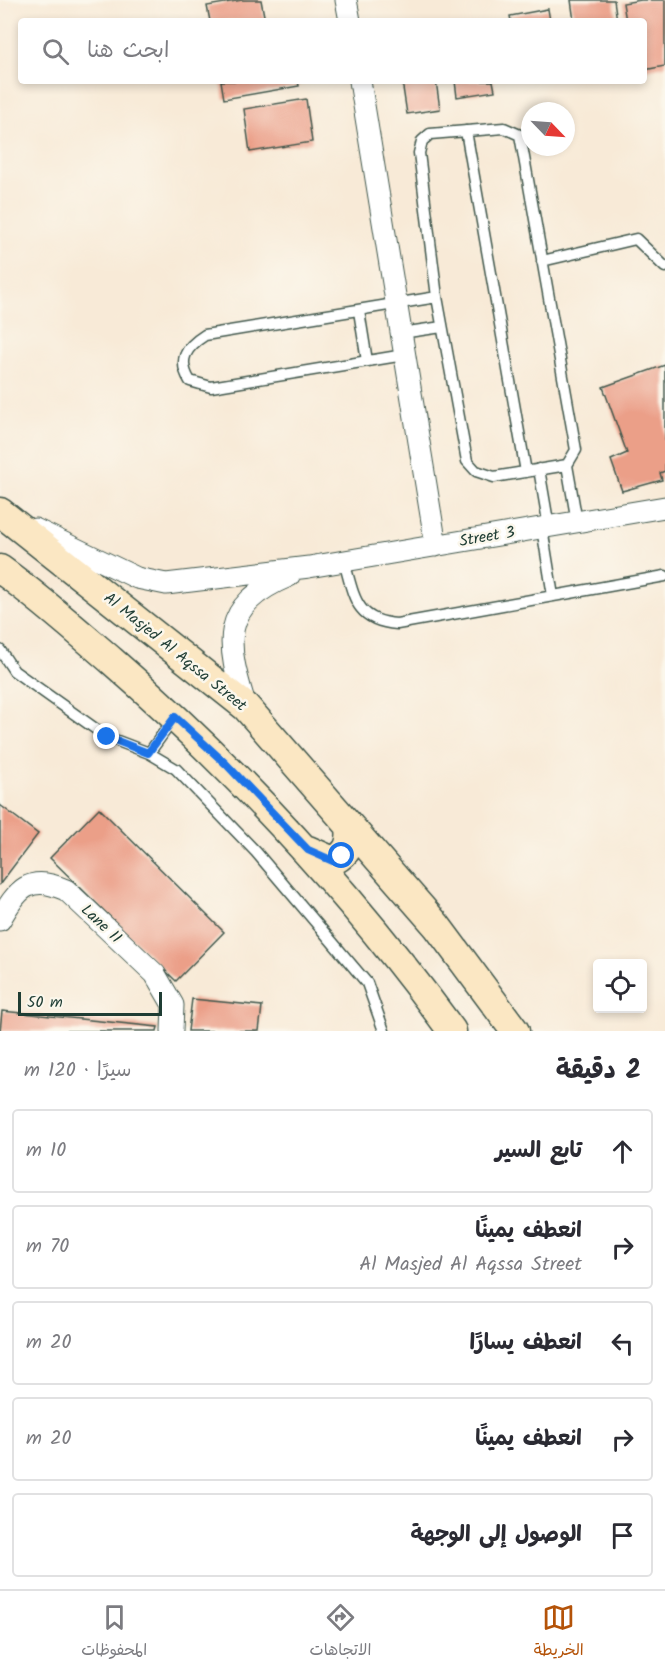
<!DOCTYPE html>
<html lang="ar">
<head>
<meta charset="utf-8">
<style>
	body { margin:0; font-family:Kalam,"Playpen Sans Arabic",sans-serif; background:#f7f7f7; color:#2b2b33; direction:rtl }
	.controls { position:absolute; right:18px; bottom:18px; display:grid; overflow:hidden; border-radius:6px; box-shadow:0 3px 9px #0003 }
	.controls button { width:54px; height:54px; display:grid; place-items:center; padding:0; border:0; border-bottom:2px solid #e1e1e2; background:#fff; color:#2b2b33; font:30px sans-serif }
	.compass { position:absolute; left:521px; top:102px; width:54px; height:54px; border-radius:50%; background:#fff; box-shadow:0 3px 9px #0003; rotate:115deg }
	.scale { position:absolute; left:18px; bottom:15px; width:144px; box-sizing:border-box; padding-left:6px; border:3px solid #1f3d34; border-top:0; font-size:16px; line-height:21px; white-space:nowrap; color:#1f3d34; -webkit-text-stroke:4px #fbf7ec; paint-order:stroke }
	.stop { position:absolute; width:18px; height:18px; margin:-14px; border:4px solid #1a73e8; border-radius:50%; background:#fff }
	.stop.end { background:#1a73e8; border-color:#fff; box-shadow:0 2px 6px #0008 }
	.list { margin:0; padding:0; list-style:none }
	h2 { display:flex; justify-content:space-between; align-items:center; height:78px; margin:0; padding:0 24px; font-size:26px }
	h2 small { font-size:20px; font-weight:400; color:#7c7c81 }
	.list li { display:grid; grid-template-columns:39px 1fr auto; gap:18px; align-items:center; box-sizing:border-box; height:84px; margin:0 12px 12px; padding:0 12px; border:2px solid #e1e1e2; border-radius:6px }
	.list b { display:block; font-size:22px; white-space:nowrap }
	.list p { margin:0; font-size:20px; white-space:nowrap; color:#7c7c81 }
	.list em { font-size:20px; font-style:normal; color:#7c7c81 }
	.icon { flex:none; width:33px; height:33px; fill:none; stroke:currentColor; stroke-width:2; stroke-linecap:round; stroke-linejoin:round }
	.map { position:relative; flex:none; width:665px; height:1031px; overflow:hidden; direction:ltr }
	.search { position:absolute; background:#fff; box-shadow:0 3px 9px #0003; left:18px; right:18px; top:18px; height:66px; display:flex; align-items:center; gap:15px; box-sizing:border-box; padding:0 21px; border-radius:6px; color:#7c7c81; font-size:22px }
	.sheet { height:558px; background:#fff }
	nav { display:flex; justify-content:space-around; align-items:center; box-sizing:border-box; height:84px; border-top:2px solid #e1e1e2; background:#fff; font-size:16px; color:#7c7c81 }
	nav a { display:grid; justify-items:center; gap:3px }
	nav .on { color:#b45309 }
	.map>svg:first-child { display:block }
	.building { fill:#eb9f88 }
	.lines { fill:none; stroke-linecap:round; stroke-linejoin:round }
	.lane-casing { stroke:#40574c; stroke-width:13 }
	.street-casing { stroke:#40574c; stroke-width:23 }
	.secondary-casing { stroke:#40574c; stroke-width:31 }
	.lane { stroke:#fff; stroke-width:10 }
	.street { stroke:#fff; stroke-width:21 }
	.secondary { stroke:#fbe7c3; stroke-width:28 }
	.route { stroke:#1a73e8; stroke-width:8 }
	.labels { text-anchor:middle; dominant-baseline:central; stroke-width:5; stroke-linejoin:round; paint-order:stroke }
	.street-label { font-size:16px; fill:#1f3d34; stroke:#fbf7ec }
</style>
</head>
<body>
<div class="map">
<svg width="665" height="1031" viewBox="0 0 665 1031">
	<rect width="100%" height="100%" fill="#fbf7ec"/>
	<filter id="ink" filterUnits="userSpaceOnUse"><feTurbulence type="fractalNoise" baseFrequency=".0167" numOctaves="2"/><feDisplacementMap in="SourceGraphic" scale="12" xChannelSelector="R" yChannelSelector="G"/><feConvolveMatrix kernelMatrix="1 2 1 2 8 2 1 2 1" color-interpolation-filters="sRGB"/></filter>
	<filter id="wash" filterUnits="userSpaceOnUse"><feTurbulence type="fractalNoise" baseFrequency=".008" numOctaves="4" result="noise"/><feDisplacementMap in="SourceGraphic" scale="24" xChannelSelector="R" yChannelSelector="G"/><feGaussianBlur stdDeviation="1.35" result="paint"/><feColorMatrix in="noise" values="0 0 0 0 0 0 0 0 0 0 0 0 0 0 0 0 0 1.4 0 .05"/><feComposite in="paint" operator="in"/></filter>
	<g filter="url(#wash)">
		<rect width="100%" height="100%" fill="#f8ead7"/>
		<g id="blocks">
			<!-- building -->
			<path class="building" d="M242 0H261L265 21H210L207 6Z
				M571 0H614L617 21H574Z
				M641 0H665V66L644 70V21H626L623 3Z
				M548 9 550 21H511L510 16Z
				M221 81H298L299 86 224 99Z
				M402 81H436L440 109 407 114Z
				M455 81H493L495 91 457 97Z
				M306 99 312 142 250 152 244 109Z
				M665 365V471L660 473 662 480 622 491 611 460 627 453 603 387Z
				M0 805 38 834 0 884Z
				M99 808 224 932 176 981 50 858Z
				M192 999 262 1006 259 1031H188Z
				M2 1011 158 1027 157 1031H0Z"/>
		</g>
	</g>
	<g filter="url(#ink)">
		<use href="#blocks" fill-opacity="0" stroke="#40574c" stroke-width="1.5"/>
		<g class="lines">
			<defs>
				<path id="lane" d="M504 128 520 135 576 450 567 465 494 477 476 471 467 461 437 297 419 153 422 141 430 134Z
					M466 131 526 472
					M542 261 636 239 665 267
					M359 311 367 361
					M401 333 442 327
					M404 355 211 387 190 381C177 360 186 347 205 335L437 297
					M567 465 577 522
					M539 469 549 527
					M542 528 553 596
					M344 561C354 596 355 621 397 624L665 576
					M0 650 14 671 107 737 149 753 176 769 256 852 367 983 384 1031
					M149 753 173 720"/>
				<path id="street" d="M346 0 350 21
					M360 81 436 546
					M35 529 137 578 166 584 309 567 665 507
					M246 707C226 643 218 606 289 576
					M0 920C17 890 29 873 66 890L155 974 173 1005 172 1031"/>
				<path id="secondary" d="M0 512 246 707 437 926 515 1031
					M0 569C39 597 75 629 112 661 241 773 351 893 452 1031
					M308 850 333 861C348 853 352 844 350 827"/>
			</defs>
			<!-- lane casing -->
			<use href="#lane" class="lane-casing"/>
			<!-- street casing -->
			<use href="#street" class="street-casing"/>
			<!-- secondary casing -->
			<use href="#secondary" class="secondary-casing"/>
			<!-- lane -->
			<use href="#lane" class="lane"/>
			<!-- street -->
			<use href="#street" class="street"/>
			<!-- secondary -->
			<use href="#secondary" class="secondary"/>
		</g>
	</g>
	<g class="lines" filter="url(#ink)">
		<!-- route -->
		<path class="route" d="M107 737 148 753 175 717 226 764 308 850 333 861 342 856"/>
	</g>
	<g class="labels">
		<!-- street labels -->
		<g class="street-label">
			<text transform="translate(487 537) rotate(-10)">Street 3</text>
			<text transform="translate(175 652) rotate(39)">Al Masjed Al Aqssa Street</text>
			<text transform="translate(101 924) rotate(43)">Lane 11</text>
		</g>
	</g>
</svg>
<div class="controls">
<button><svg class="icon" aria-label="locate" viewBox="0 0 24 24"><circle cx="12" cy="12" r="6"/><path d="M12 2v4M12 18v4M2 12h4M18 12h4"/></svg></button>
</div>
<svg class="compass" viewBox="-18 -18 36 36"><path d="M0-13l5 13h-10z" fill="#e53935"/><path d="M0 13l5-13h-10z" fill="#7c7c81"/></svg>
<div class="scale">50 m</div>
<div class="stop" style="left:342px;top:856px"></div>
<div class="stop end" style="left:107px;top:737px"></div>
<div class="search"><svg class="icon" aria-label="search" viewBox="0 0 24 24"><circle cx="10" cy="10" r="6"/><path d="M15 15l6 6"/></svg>ابحث هنا</div>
</div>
<section class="sheet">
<h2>2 دقيقة<small>سيرًا · 120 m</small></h2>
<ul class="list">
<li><svg class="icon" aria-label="ahead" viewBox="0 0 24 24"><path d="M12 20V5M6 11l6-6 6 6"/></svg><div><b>تابع السير</b></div><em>10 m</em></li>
<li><svg class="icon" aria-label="right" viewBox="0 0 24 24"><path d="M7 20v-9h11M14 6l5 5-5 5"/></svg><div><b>انعطف يمينًا</b><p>Al Masjed Al Aqssa Street</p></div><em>70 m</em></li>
<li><svg class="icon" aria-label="left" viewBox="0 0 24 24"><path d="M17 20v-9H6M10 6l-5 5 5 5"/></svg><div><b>انعطف يسارًا</b></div><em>20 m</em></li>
<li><svg class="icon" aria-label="right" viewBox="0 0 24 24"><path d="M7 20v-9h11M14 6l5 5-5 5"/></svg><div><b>انعطف يمينًا</b></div><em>20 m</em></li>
<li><svg class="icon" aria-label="arrive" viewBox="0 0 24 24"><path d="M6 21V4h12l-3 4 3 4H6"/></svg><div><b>الوصول إلى الوجهة</b></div></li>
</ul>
</section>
<nav>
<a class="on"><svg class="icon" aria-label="map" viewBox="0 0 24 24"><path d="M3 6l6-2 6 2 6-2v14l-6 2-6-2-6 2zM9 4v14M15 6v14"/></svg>الخريطة</a>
<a><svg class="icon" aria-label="directions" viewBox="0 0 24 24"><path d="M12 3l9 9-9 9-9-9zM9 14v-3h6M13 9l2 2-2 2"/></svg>الاتجاهات</a>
<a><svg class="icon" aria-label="saved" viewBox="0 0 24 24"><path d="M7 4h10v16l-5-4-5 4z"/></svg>المحفوظات</a>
</nav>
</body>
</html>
